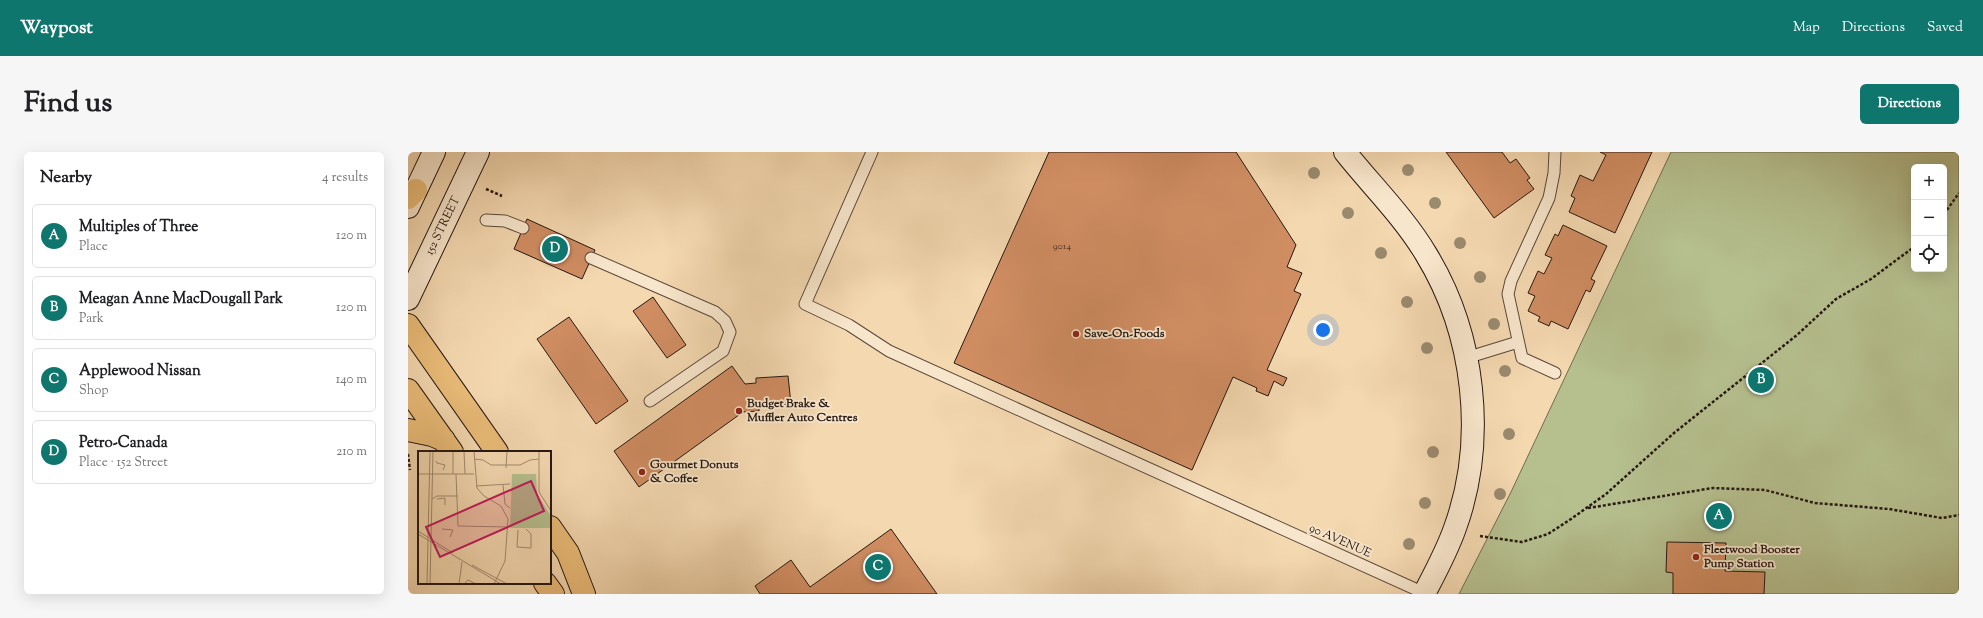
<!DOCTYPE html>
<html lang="en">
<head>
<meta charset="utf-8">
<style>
	body { margin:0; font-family:"Sorts Mill Goudy",serif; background:#f6f6f6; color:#202124 }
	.controls { position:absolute; right:12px; top:12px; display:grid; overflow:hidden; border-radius:6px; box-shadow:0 4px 16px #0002 }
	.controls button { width:36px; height:36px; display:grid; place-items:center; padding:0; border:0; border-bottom:1px solid #e0e0e0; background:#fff; color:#202124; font:20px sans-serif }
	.you { position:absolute; left:915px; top:178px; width:14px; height:14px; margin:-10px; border:3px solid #fff; border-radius:50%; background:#1a73e8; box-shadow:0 0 0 6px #1a73e833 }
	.badge { display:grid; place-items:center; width:26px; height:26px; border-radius:50%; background:#0f766e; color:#fff; font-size:13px; font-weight:700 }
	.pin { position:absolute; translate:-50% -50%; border:2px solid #fff; box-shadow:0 1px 4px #0006 }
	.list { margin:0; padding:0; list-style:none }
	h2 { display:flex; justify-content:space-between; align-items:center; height:52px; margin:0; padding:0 16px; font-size:17px }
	h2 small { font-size:13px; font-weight:400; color:#757577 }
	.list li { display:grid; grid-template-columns:26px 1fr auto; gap:12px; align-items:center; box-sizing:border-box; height:64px; margin:0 8px 8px; padding:0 8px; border:1px solid #e0e0e0; border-radius:6px }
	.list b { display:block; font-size:15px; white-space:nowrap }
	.list p { margin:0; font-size:13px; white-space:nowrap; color:#757577 }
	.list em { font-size:13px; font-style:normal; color:#757577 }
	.icon { flex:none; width:22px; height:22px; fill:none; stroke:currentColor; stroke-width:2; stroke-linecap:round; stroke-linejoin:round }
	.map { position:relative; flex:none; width:1551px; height:442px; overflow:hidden; border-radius:6px }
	header { display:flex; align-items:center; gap:24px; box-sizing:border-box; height:56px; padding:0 20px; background:#0f766e; color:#fff }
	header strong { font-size:19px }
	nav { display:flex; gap:22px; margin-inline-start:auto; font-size:14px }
	.intro { display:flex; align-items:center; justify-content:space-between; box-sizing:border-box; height:96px; padding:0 24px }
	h1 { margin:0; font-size:28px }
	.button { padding:10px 18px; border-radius:6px; background:#0f766e; color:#fff; font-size:14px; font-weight:700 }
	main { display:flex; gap:24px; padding:0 24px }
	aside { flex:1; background:#fff; border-radius:6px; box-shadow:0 4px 16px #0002 }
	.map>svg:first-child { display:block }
	.green { fill:#b6c08f; stroke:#6e6c50; fill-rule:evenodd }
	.building { fill:#d08d62; stroke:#261812 }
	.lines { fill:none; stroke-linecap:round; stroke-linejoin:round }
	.lane-casing { stroke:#5a483a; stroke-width:13 }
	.secondary-casing { stroke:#261812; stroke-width:24 }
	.primary-casing { stroke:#261812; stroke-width:24 }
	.path { stroke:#261812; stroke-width:2.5; stroke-dasharray:3 2; stroke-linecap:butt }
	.lane { stroke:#f8e6cc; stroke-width:11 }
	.secondary { stroke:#f8e6cc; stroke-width:22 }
	.primary { stroke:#eabc78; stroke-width:22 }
	.tree { fill:#9a8a6e }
	.poi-dot { fill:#8f2418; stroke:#f8e6cc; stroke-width:1.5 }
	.labels { text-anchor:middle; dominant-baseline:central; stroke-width:3.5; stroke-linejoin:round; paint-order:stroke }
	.number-label { font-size:10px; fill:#503526 }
	.street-label { font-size:12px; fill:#261812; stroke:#f8e6cc }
	.poi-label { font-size:12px; font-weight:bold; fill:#261812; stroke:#f8e6cc; text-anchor:start }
	.inset-road { fill:none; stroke:#a28b71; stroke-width:1 }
	.view { fill:#c2185b; fill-opacity:0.15; stroke:#c2185b; stroke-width:2 }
	.inset-edge { fill:none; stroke:#261812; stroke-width:2 }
</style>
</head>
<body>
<header>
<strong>Waypost</strong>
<nav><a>Map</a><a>Directions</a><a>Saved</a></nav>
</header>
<div class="intro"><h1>Find us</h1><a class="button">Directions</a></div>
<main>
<aside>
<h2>Nearby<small>4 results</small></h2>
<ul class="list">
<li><span class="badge">A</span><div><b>Multiples of Three</b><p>Place</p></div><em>120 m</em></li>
<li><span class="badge">B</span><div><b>Meagan Anne MacDougall Park</b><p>Park</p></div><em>120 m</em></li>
<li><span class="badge">C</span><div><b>Applewood Nissan</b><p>Shop</p></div><em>140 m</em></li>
<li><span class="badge">D</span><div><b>Petro-Canada</b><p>Place · 152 Street</p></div><em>210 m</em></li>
</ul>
</aside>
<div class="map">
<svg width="1551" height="442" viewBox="0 0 1551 442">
	<rect width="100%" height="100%" fill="#f4d8b0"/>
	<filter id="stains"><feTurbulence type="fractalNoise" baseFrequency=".005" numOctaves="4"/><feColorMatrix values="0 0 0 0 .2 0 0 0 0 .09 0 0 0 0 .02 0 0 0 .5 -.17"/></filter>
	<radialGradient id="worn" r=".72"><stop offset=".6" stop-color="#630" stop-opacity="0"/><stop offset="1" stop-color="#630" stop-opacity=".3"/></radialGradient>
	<!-- green -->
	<path class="green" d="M1263 0H1551V442H1051L1103 340ZM1506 15H1536V117H1506Z"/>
	<!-- building -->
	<path class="building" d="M641 0H828L888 93 879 115 894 121 886 139 893 142 859 218 879 226 875 234 866 229 860 244 848 239 849 236 825 225 784 318 546 211Z
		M1038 0H1094L1102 11 1108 7 1122 26 1119 28 1126 37 1086 66Z
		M1192 0H1244L1207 81 1161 60 1167 46 1163 44 1172 23 1185 29 1198 3Z
		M119 67 187 98 174 127 106 97Z
		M1155 73 1199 94 1183 127 1187 129 1182 140 1178 138 1160 177 1143 169 1141 174 1130 169 1132 165 1120 159 1127 144 1120 141 1130 119 1136 122 1144 106 1137 103 1147 82 1150 84Z
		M245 145 278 193 259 206 225 159Z
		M161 165 220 249 188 272 129 187Z
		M324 214 337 232 348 231V226L380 224 383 252 351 255V259L335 260 231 335 206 299Z
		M483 377 529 442H352L347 434 383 408 402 435Z
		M1259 390 1318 391 1317 419 1357 420 1356 442H1265V421L1258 420Z"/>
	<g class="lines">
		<defs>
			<path id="lane" d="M464 0 397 152 441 173 481 199 1016 441
				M78 68 97 69 115 76
				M183 106 307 160 317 169 322 180 315 199 242 249
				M1058 206 1110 190
				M1147 221 1114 206 1100 142 1103 129 1141 46 1146 21 1147 0"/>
			<path id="secondary" d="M937 0C964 34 996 65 1018 102 1067 182 1079 288 1047 376 1039 399 1027 421 1016 442
				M0 55 26 0
				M0 147 70 0"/>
			<path id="primary" d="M0 46 8 38
				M0 173 89 300
				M0 238 44 300
				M0 278 24 283 36 288
				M142 375 160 401 176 442
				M137 431 145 442"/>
		</defs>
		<!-- lane casing -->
		<use href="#lane" class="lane-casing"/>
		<!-- secondary casing -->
		<use href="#secondary" class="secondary-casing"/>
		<!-- primary casing -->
		<use href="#primary" class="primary-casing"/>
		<!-- path -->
		<path class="path" d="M78 37 94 44
			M1536 62 1551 41
			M0 302 2 318
			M1180 356 1305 336 1357 338 1407 351 1481 357 1534 366 1551 363
			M1072 384 1114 390 1140 382 1163 367 1198 342 1266 281 1389 183 1428 147 1463 127 1506 95"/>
		<!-- lane -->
		<use href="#lane" class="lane"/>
		<!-- secondary -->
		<use href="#secondary" class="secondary"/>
		<!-- primary -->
		<use href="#primary" class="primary"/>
	</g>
	<!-- trees -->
	<g class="tree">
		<circle cx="1000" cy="18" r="6"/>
		<circle cx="906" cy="21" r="6"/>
		<circle cx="1027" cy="51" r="6"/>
		<circle cx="940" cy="61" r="6"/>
		<circle cx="1052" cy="91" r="6"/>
		<circle cx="973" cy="101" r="6"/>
		<circle cx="1072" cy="125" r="6"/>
		<circle cx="999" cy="150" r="6"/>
		<circle cx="1086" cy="172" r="6"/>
		<circle cx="1019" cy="196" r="6"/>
		<circle cx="1097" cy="219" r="6"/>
		<circle cx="1101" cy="282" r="6"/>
		<circle cx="1025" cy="300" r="6"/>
		<circle cx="1092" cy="342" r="6"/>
		<circle cx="1017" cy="351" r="6"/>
		<circle cx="1001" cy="392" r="6"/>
	</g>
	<!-- markers -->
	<g class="poi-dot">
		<circle cx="668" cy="182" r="4"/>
		<circle cx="331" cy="259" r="4"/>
		<circle cx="234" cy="320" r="4"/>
		<circle cx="1288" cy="405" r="4"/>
	</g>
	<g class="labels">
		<!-- number labels -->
		<g class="number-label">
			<text x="654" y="94">9014</text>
		</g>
		<!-- street labels -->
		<g class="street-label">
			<text transform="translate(35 74) rotate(-64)">152 STREET</text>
			<text transform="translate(932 389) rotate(24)">90 AVENUE</text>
		</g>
		<!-- poi labels -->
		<g class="poi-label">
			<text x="676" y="182">Save-On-Foods</text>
			<text x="339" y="252">Budget Brake &amp;<tspan x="339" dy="14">Muffler Auto Centres</tspan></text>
			<text x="242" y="313">Gourmet Donuts<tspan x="242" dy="14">&amp; Coffee</tspan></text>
			<text x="1296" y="398">Fleetwood Booster<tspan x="1296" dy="14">Pump Station</tspan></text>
		</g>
	</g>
	<!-- overview -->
	<g transform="translate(10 299)">
		<rect width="133" height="133" fill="#f4d8b0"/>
		<path d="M94 23H118L119 43 133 65V77H92Z" fill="#b6c08f"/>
		<path class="inset-road" d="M46 0 47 23M56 0 59 37 66 45 83 55 90 68 87 110 76 133M121 0V41L133 60M56 8 65 9 73 14H102L112 9 121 8M18 10 19 12 27 14 25 19M88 17 89 0M0 23H56M35 23V0M38 23 40 75 90 76M85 34 87 53 92 57M58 35 92 33M14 48 19 45H40M19 48 27 47V54M24 78 35 79 32 86M100 79 99 96 113 97V83L108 78M0 80 35 102M0 83 83 133M54 114 89 133M9 133 12 0M12 133 15 0M41 133 44 111M46 133 50 129 58 133"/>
		<path class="view" d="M113 30 126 60 22 106 8 76Z"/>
		<rect width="133" height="133" class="inset-edge"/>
	</g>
	<rect width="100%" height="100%" filter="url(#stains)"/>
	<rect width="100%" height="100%" fill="url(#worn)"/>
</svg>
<div class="controls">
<button>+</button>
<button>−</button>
<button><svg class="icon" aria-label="locate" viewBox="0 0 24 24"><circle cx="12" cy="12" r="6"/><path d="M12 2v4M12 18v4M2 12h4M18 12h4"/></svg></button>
</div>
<div class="you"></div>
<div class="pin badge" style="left:1311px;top:364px">A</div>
<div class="pin badge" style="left:1353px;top:228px">B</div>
<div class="pin badge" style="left:470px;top:415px">C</div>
<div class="pin badge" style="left:147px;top:97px">D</div>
</div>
</main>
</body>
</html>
